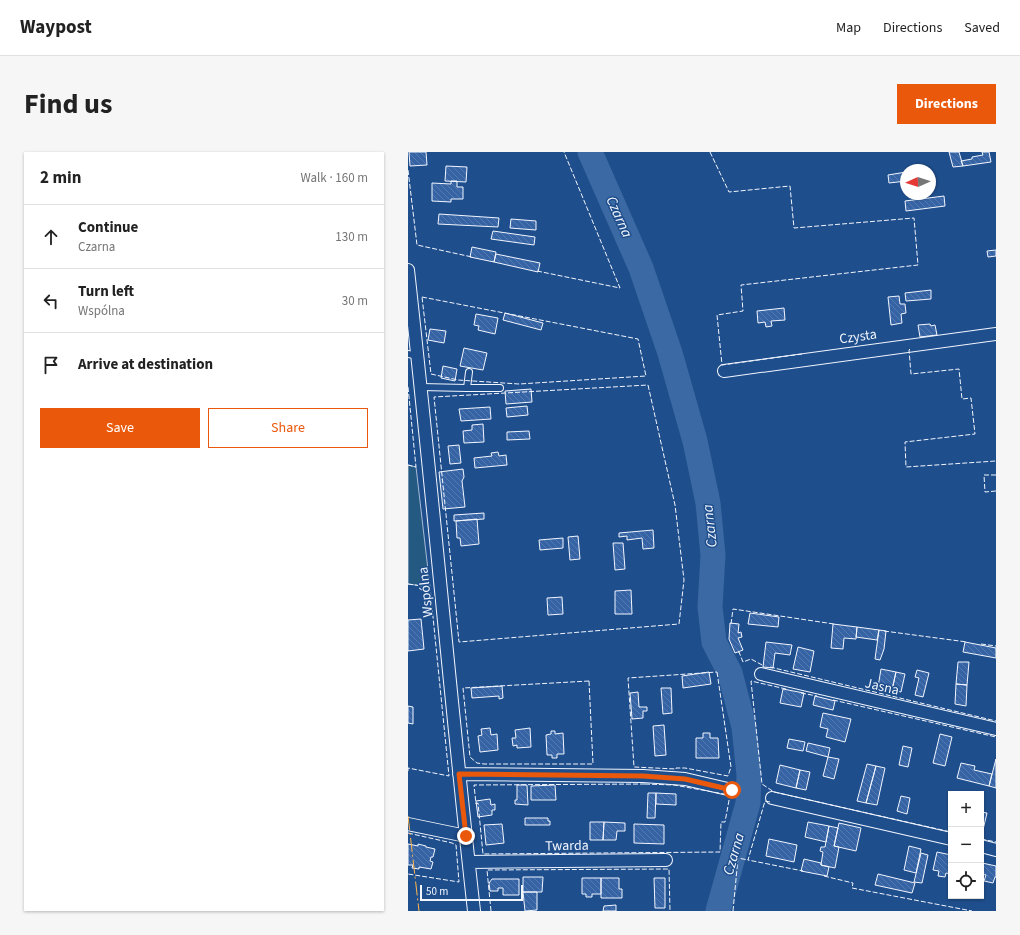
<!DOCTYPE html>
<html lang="en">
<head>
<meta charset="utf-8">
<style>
	body { margin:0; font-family:"Source Sans 3",sans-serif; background:#f6f6f6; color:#222 }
	.controls { position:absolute; right:12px; bottom:12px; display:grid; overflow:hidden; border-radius:0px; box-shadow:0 1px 3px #0004 }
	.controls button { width:36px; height:36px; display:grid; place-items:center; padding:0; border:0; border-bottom:1px solid #e0e0e0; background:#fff; color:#222; font:20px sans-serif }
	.compass { position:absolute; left:492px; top:12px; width:36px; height:36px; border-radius:50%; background:#fff; box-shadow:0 1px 3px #0004; rotate:267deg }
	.scale { position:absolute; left:12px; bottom:10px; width:103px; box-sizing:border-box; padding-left:4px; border:2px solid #f2f6ff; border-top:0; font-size:11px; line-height:14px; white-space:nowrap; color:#f2f6ff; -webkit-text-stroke:3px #1f4e8c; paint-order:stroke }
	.stop { position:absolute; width:12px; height:12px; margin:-9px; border:3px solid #ea580c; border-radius:50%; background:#fff }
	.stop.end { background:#ea580c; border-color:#fff; box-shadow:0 1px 4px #0008 }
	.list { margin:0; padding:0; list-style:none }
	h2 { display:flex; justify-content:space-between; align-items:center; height:52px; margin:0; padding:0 16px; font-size:17px }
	h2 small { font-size:13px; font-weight:400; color:#767676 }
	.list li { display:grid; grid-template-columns:26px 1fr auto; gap:12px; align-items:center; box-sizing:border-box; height:64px; padding:0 16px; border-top:1px solid #e0e0e0 }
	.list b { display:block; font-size:15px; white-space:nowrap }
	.list p { margin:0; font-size:13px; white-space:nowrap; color:#767676 }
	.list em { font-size:13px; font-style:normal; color:#767676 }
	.actions { display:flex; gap:8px; padding:12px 16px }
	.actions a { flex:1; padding:9px 0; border:1px solid #ea580c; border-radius:0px; text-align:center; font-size:14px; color:#ea580c }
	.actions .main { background:#ea580c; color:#fff }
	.icon { flex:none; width:22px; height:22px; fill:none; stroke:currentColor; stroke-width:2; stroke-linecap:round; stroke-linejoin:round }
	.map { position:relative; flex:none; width:588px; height:759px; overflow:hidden; border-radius:0px }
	header { display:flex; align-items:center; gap:24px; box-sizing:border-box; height:56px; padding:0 20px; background:#fff; border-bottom:1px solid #e0e0e0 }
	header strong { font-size:19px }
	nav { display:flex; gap:22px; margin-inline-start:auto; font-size:14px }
	.intro { display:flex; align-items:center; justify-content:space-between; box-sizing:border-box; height:96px; padding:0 24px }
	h1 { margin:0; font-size:28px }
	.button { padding:10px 18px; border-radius:0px; background:#ea580c; color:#fff; font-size:14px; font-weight:700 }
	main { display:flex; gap:24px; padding:0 24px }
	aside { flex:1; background:#fff; border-radius:0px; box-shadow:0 1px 3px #0004 }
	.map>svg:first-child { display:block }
	.green { fill:#245a82; stroke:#a8bbd7 }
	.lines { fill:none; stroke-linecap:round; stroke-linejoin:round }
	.river { stroke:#3b69a3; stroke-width:25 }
	.building { fill:url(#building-back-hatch); stroke:#f2f6ff }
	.service-casing { stroke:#f2f6ff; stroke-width:8 }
	.minor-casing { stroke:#f2f6ff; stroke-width:14 }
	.service { stroke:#1f4e8c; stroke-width:6 }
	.minor { stroke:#1f4e8c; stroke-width:12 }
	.fence { stroke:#f2f6ff; stroke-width:1; stroke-dasharray:5 2; stroke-linecap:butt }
	.power { stroke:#ffb74d; stroke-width:1; stroke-dasharray:14 3 2 3; stroke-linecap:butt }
	.route { stroke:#ea580c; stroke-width:5 }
	.labels { text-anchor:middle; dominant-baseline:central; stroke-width:3; stroke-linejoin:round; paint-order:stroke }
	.street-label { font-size:14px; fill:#f2f6ff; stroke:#1f4e8c }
	.water-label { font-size:15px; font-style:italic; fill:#f2f6ff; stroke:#1f4e8c }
</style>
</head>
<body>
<header>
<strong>Waypost</strong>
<nav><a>Map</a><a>Directions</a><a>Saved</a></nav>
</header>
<div class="intro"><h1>Find us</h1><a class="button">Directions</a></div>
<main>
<aside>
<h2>2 min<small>Walk · 160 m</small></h2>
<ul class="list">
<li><svg class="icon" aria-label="ahead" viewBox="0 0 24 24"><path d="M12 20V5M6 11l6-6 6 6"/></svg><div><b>Continue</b><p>Czarna</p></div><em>130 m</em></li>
<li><svg class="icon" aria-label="left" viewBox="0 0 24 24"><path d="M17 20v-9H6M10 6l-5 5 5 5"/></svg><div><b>Turn left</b><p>Wspólna</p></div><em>30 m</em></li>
<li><svg class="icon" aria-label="arrive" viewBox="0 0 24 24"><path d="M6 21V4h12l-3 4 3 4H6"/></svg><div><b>Arrive at destination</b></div></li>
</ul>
<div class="actions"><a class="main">Save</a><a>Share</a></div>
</aside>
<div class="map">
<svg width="588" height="759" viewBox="0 0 588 759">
	<defs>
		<pattern id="building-back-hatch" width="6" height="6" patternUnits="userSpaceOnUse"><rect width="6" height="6" fill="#3563a3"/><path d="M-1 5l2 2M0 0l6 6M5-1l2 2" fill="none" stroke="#537ab1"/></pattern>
	</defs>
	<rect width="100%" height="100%" fill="#1f4e8c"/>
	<!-- green -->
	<path class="green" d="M0 313 8 315 22 435 0 432Z"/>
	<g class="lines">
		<!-- river -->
		<path class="river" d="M182 0 233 116 262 201 287 289 300 351 305 403 302 455 306 490 322 521 336 575 341 623 340 651 310 759"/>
	</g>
	<!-- building -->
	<path class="building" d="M1 0H18L19 13 2 14Z
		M541 0H551L555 14 545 15Z
		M574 0H581L583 10 555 14 553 9 564 7V5L575 3Z
		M38 14 59 15 58 30 37 29Z
		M498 20V29L481 31 480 23Z
		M43 29H49V35H55V47H43V50L24 49V31L43 32Z
		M536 44 537 54 498 59 497 49Z
		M31 62 91 66 90 75 30 72Z
		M103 67 128 69V78L102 76Z
		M85 79 127 85 126 93 83 87Z
		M64 95 88 100 86 110 62 105Z
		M588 98V104L580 105 579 99Z
		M88 102 132 111 130 120 86 110Z
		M523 138V147L498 149 497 141Z
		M491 144 492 152H497L498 161 493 162 494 171 483 173 480 145Z
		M376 156 377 168 363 169 364 174 358 175 357 170 350 171 349 159Z
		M97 161 135 171 133 178 95 168Z
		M68 162 90 166 87 182 70 178 71 174 66 173Z
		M522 172 523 174 527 173 529 183 512 185 510 173Z
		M22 177 38 179 36 191 20 188Z
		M56 196 79 201 75 218 52 214Z
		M35 214 49 217 47 229 33 226Z
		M123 237 124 250 98 252 97 239Z
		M119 254 120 263 99 265 98 256Z
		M82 255 83 267 53 269 51 257Z
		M75 272 76 290 56 291 55 279 64 278V273Z
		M121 279 122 287 99 288V280Z
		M51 293 53 311 42 312 40 294Z
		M90 300 91 304 98 303 99 313 67 316 66 306 84 304 83 301Z
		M55 317 56 325 54 329 57 355 35 357 31 320Z
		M76 361V367L46 369V363Z
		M69 367 71 392 53 394 52 386H49L48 369Z
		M245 378 246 396 235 397 234 386 219 388V384L211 385V381Z
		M170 384 172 407 162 408 160 385Z
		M155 386V396L132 398 131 388Z
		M205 391H215L217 417 207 418Z
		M223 438 224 462H207V439Z
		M154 445 155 462 140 463 139 446Z
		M342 461 371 465 370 475 340 472Z
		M13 467 16 497 0 499V468Z
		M322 471 331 472 330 481 333 480 334 485 330 486 335 498 327 501 321 487Z
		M425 472 449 475 448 487 436 486 435 497 423 496Z
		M449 475 471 478 469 488 448 485Z
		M471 478 478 479 476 497 472 508 467 507Z
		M358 490 384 493 382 503 367 501 365 516 355 515Z
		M557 490 588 496V506L555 500Z
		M390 495 406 499 402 520 385 517Z
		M550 510H561L559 533 548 532Z
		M473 517 488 520 484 538 470 535Z
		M509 518 521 521 515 545 507 543 511 526 507 525Z
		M301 520 303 532 275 536 274 524Z
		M488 520 497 522 493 540 484 538Z
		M548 532 559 533 558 554 547 552Z
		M94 534 95 546 91 547V544L64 546 63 536Z
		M253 536H263L264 561 255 562Z
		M375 537 396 541 393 555 372 551Z
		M230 540 231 555H239V559H235V566L224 567 222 541Z
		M407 544 427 549 425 558 405 553Z
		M0 554 5 555V572L0 571Z
		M415 561 443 567 437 590 418 585 420 577 412 575Z
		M256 573 258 603 247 604 245 574Z
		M82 576 83 583 89 582 90 598 72 600 70 584 74 583 73 577Z
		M122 576 123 595 109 596V593L105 594 104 586H108L107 578Z
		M143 579H147V582L155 581 156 602H149V606H144V603H139L138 583 143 582Z
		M295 581H302V586H310L311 606H288V586H295Z
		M532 582 544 585 537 614 525 611Z
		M381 587 397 590 395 599 379 596Z
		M400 591 422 596 420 605 398 599Z
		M495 594 504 596 500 615 491 613Z
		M420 605 431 607 426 627 415 624Z
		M588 607V636L581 634Z
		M553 611 567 614 566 618 584 622 581 634 549 626Z
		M459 612 468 614 458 651 449 649Z
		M372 613 392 618 388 636 368 631Z
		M468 614 477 616 469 653 458 651Z
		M392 618 402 620 398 638 388 636Z
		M109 633H119L120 653 107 652V648H109Z
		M147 633 148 648H123V634Z
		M240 641H248L247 666H239Z
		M248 641 268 642V653L248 652Z
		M493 644 502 646 499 662 489 659Z
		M82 647 83 653 87 652V658H84V663L70 665 68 649Z
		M573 660 579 661 574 682 573 681Z
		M117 666H140V669H142V673H117Z
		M182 670H196L195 688H182Z
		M196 670 217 671V679H209L208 688H195Z
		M400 670 421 674 418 690 397 685Z
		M431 671 453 676 448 699 426 694Z
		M94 672 96 691 78 693 76 673Z
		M226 672 256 673V692L226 691Z
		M421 674 430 676 426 694 431 695 427 716 413 713 415 700 412 699 413 695H417Z
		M361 687 389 693 386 710 358 704Z
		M0 692 10 694V692L18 694V695L27 697 25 705H23L22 709 25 710 23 717 11 715V717L4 716 5 713H0Z
		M501 694 513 697 508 721 496 718Z
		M529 700 543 703V722L538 721 537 725 530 724 531 719 525 718Z
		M513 701 520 703 514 731 506 730Z
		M396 707 413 711V713L421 715 419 724 393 719Z
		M574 711 588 714V725H587L585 731 576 729 578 723 573 722Z
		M470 722 507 731 504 741 467 733Z
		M115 725H135L134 740H115Z
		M174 726H193V742H184V745H178V742H174Z
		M193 726H211V737H214V746H193Z
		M246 726H257V756H247Z
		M84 727H111V743H95V736H90V739H82L81 731Z
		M115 740H129V758L117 759Z
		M208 753V759H195L196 754Z"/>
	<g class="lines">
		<defs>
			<path id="service" d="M0 202 10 204
				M13 235 59 236 61 220
				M59 236H92"/>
			<path id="minor" d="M0 118C24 332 42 546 66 759
				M316 219 588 182
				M353 522 588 577
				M51 622 235 624 277 627 324 638
				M364 646 543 687
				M0 672 58 684
				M573 694 588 698
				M61 710 258 708"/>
		</defs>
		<!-- service casing -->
		<use href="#service" class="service-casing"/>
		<!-- minor casing -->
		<use href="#minor" class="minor-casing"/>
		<!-- service -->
		<use href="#service" class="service"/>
		<!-- minor -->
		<use href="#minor" class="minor"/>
		<!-- fence -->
		<path class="fence" d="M302 0 321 40 382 34 386 76 506 66 510 113 333 133 335 159 309 163 314 213 394 202
			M0 18 9 93 64 105
			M129 119 212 136 156 0
			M14 145 230 187 238 224 111 232 50 228 23 222Z
			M502 197 501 198 503 222 551 217 554 247 563 246 567 282 497 290 498 315 588 309
			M240 233 267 353 276 428 271 472 51 490 26 245Z
			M0 235 8 315 0 313
			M588 323H576L577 340 588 339
			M0 432 22 435 41 624 0 616V619
			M323 472 325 457 426 472
			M476 479 559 490
			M573 492 588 494
			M330 500H331L335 510 343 507 356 514
			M362 515 588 569
			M309 520 323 615 320 624 277 616H268V617L226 615 220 526Z
			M181 529 185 612H76L69 611 62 605 55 536Z
			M378 537 343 529 354 632 366 640 543 680
			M393 541 409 544
			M425 548 588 585
			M237 632 266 633 322 643 317 670H313L312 700 75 702 70 651 68 652 66 633Z
			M362 650 357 649 340 708 395 719
			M0 681 44 691 48 693 51 730 0 722
			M573 687 588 690
			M416 724 445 731 444 736 564 759
			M83 759 79 718 261 717 262 759
			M325 759 330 706 340 708"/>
		<!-- power -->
		<path class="power" d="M0 664 11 759"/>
	</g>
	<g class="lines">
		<!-- route -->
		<path class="route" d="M58 684 51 622 235 624 277 627 324 638"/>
	</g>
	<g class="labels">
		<!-- street labels -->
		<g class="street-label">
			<text transform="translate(450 185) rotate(-8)">Czysta</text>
			<text transform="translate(18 440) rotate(-96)">Wspólna</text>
			<text transform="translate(474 535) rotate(13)">Jasna</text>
			<text transform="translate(159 694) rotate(-1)">Twarda</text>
		</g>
		<!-- water labels -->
		<g class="water-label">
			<text transform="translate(211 65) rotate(66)">Czarna</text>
			<text transform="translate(302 374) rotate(-96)">Czarna</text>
			<text transform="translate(326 702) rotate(-74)">Czarna</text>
		</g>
	</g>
</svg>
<div class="controls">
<button>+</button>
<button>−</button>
<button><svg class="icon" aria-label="locate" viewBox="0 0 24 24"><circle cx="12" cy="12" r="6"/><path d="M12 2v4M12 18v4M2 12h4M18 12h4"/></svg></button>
</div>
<svg class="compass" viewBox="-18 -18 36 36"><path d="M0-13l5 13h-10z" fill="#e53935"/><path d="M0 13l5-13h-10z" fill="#767676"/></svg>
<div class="scale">50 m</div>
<div class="stop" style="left:324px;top:638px"></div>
<div class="stop end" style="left:58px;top:684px"></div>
</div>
</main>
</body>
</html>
